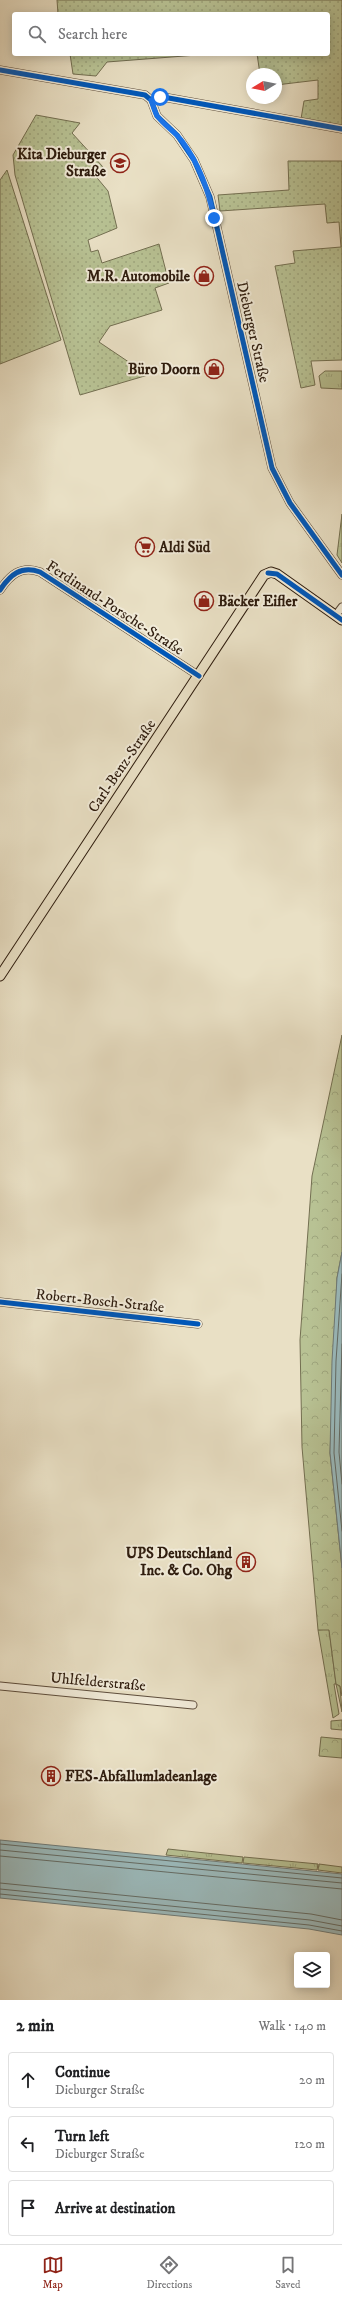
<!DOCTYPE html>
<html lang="en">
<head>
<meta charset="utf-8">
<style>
	body { margin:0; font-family:"IM FELL DW Pica",serif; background:#f6f6f6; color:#202124 }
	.controls { position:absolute; right:12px; bottom:12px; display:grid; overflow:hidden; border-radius:4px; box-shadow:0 2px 10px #0003 }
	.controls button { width:36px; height:36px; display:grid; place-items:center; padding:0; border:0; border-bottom:1px solid #e0e0e0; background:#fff; color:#202124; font:20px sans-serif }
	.compass { position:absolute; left:246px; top:68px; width:36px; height:36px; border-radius:50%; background:#fff; box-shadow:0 2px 10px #0003; rotate:260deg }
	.stop { position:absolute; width:12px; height:12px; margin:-9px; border:3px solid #1a73e8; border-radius:50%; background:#fff }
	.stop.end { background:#1a73e8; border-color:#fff; box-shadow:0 1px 4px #0008 }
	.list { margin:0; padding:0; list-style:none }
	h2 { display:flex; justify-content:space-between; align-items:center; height:52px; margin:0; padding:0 16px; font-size:17px }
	h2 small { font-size:13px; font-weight:400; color:#757577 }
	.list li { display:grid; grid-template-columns:26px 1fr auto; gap:12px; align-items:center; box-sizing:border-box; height:56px; margin:0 8px 8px; padding:0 8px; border:1px solid #e0e0e0; border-radius:4px }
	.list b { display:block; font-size:15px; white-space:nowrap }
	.list p { margin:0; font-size:13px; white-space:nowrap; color:#757577 }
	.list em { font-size:13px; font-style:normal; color:#757577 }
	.icon { flex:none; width:22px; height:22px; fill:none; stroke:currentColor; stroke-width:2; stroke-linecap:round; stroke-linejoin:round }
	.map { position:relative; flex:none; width:342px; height:2000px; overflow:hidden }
	.search { position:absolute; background:#fff; box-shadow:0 2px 10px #0003; left:12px; right:12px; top:12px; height:44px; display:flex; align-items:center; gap:10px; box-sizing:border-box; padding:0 14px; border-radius:4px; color:#757577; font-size:15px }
	.sheet { height:244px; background:#fff }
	nav { display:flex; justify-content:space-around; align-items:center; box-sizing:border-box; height:56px; border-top:1px solid #e0e0e0; background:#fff; font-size:11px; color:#757577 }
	nav a { display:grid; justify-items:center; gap:2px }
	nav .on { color:#8f2418 }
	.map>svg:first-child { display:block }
	.grass { fill:url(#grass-tufts); stroke:#736f51 }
	.forest { fill:url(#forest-crowns); stroke:#736f51 }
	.park { fill:url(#park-dots); stroke:#736f51 }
	.water { fill:#9bbbbe; stroke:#6f7b78 }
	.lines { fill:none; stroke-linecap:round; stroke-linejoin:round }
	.shore { stroke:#646c66; stroke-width:1 }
	.minor-casing { stroke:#5d4d3c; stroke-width:9 }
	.major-casing { stroke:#2e1c0e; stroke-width:11 }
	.minor { stroke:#f1ebd9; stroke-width:7 }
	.major { stroke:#e9e0c5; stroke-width:9 }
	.cycleway-casing { stroke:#f1ebd9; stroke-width:8 }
	.cycleway { stroke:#0057b8; stroke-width:5 }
	.route { stroke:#1a73e8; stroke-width:5 }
	.labels { text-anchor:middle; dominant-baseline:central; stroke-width:4; stroke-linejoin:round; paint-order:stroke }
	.poi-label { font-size:15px; font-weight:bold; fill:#2e1c0e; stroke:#f1ebd9; text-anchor:end }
	.street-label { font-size:15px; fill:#2e1c0e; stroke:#f1ebd9 }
</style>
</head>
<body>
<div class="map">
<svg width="342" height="2000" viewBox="0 0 342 2000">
	<defs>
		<pattern id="grass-tufts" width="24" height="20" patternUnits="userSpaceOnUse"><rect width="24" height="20" fill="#b8c294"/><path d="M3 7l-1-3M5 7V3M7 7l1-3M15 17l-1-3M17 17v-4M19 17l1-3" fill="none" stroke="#9ea67e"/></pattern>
		<pattern id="forest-crowns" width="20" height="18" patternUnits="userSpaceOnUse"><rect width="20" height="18" fill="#b8c294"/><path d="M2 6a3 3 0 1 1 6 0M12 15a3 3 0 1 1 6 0" fill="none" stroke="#9ea67e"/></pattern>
		<pattern id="park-dots" width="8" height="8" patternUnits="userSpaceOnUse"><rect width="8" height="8" fill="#b8c294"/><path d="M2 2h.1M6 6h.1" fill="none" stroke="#9ea67e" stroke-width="1.8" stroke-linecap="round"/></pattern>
	</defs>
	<rect width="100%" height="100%" fill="#e9e0c5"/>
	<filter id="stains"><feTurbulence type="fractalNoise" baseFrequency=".005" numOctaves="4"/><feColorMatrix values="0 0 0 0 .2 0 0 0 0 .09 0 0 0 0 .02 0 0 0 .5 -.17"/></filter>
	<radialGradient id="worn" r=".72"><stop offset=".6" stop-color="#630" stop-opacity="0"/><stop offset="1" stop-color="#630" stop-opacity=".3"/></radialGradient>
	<!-- grass -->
	<path class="grass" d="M325 371H342V389L321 388 319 376Z
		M342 514V563L337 555Z
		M329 1629 336 1684 340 1686 342 1712 336 1684H334L339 1714 333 1718 318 1630Z
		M342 1720V1730L331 1729V1721Z
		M168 1849 243 1857 242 1863 166 1855Z
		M244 1857 318 1864 317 1870 243 1863Z
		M319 1864 342 1867V1873L318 1870Z"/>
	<!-- forest -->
	<path class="forest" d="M342 1035V1252L337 1278 330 1453 342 1568V1696L340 1686 336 1684 329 1630H318L302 1447 300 1340 312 1176Z
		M321 1737 342 1739V1758L319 1756Z"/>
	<!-- park -->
	<path class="park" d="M57 0H342V126L301 119 304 101 318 99V80L276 85V74H260L257 54H328V14H58Z
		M70 54H196L197 55 107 62 96 76 73 74Z
		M36 115 80 123 72 133 103 167 93 173 108 191 117 228 88 240 91 252 98 250 102 263 159 244 169 283 155 288 162 310 110 326 99 342 148 375 80 395 15 175 13 155Z
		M288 161H342V360L311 361 315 385 301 388 275 266 295 263 293 251 341 247 339 222 327 223 325 204 220 211 218 195 289 190Z
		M7 170 61 340 0 364V180Z"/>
	<!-- water -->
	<path class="water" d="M342 1252V1568L330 1453 332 1361 337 1278Z
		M0 1840 342 1874V1935L309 1929 0 1898Z"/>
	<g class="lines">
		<!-- shore -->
		<path class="shore" d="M342 1274 336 1361 334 1453 342 1531
			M342 1344 339 1452 342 1484
			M0 1844 342 1878
			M0 1850 342 1883
			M0 1856 342 1889
			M0 1883 311 1914 342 1920
			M0 1889 310 1920 342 1926
			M0 1894 309 1925 342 1931"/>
		<defs>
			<path id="minor" d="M0 70 145 95 151 100 157 116 177 135 194 160 210 197 272 468 290 503 342 575
				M151 100 163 97 342 129
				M0 590C10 575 21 565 40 572L199 676
				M336 615 342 607
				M0 1302 198 1324
				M0 1686 193 1705"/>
			<path id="major" d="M0 976 264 575 271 572 277 574 342 620"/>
		</defs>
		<!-- minor casing -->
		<use href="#minor" class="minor-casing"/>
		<!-- major casing -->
		<use href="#major" class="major-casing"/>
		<!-- minor -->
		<use href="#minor" class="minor"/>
		<!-- major -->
		<use href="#major" class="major"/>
		<defs>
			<path id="cycleway" d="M0 70 145 95 151 100 157 116 177 135 194 160 210 197 272 468 290 503 342 575
				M151 100 163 97 342 129
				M268 573 277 574 342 620
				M0 590C10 575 21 565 40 572L199 676
				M0 1302 198 1324"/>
		</defs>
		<!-- cycleway casing -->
		<use href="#cycleway" class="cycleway-casing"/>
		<!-- cycleway -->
		<use href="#cycleway" class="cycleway"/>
	</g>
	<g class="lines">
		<!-- route -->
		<path class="route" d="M160 97 151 100C154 106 154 112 158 117 165 126 175 132 182 141 200 165 208 190 214 218"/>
	</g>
	<!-- icons -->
	<defs>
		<symbol id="school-ring" viewBox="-11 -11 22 22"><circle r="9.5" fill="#f1ebd9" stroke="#8f2418" stroke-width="1.5"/><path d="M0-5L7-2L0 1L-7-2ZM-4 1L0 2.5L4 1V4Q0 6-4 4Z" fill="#8f2418"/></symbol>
		<symbol id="shop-ring" viewBox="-11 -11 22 22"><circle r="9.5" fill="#f1ebd9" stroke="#8f2418" stroke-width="1.5"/><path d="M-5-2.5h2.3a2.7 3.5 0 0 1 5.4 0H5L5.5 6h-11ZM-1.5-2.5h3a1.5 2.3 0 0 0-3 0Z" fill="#8f2418"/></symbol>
		<symbol id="supermarket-ring" viewBox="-11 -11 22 22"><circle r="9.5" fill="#f1ebd9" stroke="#8f2418" stroke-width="1.5"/><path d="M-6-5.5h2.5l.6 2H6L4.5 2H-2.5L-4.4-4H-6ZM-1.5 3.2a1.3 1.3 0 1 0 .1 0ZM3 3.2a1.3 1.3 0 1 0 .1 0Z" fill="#8f2418"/></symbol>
		<symbol id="building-ring" viewBox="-11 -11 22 22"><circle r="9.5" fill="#f1ebd9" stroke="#8f2418" stroke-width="1.5"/><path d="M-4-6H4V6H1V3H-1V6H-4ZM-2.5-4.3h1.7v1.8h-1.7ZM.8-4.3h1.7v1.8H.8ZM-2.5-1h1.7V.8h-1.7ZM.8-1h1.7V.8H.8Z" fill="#8f2418"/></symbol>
	</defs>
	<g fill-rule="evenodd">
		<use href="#school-ring" x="109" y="152" width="22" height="22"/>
		<use href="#shop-ring" x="193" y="265" width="22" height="22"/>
		<use href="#shop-ring" x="203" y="358" width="22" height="22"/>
		<use href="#supermarket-ring" x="134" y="536" width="22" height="22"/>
		<use href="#shop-ring" x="193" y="590" width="22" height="22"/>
		<use href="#building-ring" x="235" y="1551" width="22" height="22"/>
		<use href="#building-ring" x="40" y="1765" width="22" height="22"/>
	</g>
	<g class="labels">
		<!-- poi labels -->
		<g class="poi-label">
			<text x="106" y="154">Kita Dieburger<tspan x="106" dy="17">Straße</tspan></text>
			<text x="190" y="276">M.R. Automobile</text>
			<text x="200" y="369">Büro Doorn</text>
			<text x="159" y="547" text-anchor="start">Aldi Süd</text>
			<text x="218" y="601" text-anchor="start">Bäcker Eifler</text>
			<text x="232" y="1553">UPS Deutschland<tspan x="232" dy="17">Inc. &amp; Co. Ohg</tspan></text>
			<text x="65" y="1776" text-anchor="start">FES-Abfallumladeanlage</text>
		</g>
		<!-- street labels -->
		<g class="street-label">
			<text transform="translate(253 332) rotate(77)">Dieburger Straße</text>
			<text transform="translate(115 608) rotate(33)">Ferdinand-Porsche-Straße</text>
			<text transform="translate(122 766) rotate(-56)">Carl-Benz-Straße</text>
			<text transform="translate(100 1301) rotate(6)">Robert-Bosch-Straße</text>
			<text transform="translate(98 1682) rotate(5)">Uhlfelderstraße</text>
		</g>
	</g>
	<rect width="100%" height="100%" filter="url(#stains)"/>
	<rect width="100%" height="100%" fill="url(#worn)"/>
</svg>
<div class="controls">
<button><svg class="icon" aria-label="layers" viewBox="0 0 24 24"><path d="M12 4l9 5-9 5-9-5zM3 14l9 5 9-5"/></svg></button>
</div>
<svg class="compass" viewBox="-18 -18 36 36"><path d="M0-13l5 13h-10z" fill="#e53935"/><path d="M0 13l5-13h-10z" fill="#757577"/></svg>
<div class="stop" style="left:160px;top:97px"></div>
<div class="stop end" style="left:214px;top:218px"></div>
<div class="search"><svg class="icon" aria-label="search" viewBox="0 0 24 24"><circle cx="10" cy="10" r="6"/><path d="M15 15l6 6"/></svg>Search here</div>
</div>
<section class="sheet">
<h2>2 min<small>Walk · 140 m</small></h2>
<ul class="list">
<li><svg class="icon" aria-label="ahead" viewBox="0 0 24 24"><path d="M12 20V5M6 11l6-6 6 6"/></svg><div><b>Continue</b><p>Dieburger Straße</p></div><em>20 m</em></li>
<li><svg class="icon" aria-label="left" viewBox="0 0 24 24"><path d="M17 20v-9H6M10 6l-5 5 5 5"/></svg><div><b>Turn left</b><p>Dieburger Straße</p></div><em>120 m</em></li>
<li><svg class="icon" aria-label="arrive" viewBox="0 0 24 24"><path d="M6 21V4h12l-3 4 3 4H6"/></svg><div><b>Arrive at destination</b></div></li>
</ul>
</section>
<nav>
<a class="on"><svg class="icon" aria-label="map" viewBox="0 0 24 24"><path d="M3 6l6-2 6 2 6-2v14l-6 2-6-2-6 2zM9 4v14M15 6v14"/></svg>Map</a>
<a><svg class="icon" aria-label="directions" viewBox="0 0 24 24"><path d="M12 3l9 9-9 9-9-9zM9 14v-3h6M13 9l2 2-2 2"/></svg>Directions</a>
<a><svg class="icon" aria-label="saved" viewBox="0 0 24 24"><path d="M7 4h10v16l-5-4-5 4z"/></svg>Saved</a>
</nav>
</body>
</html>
